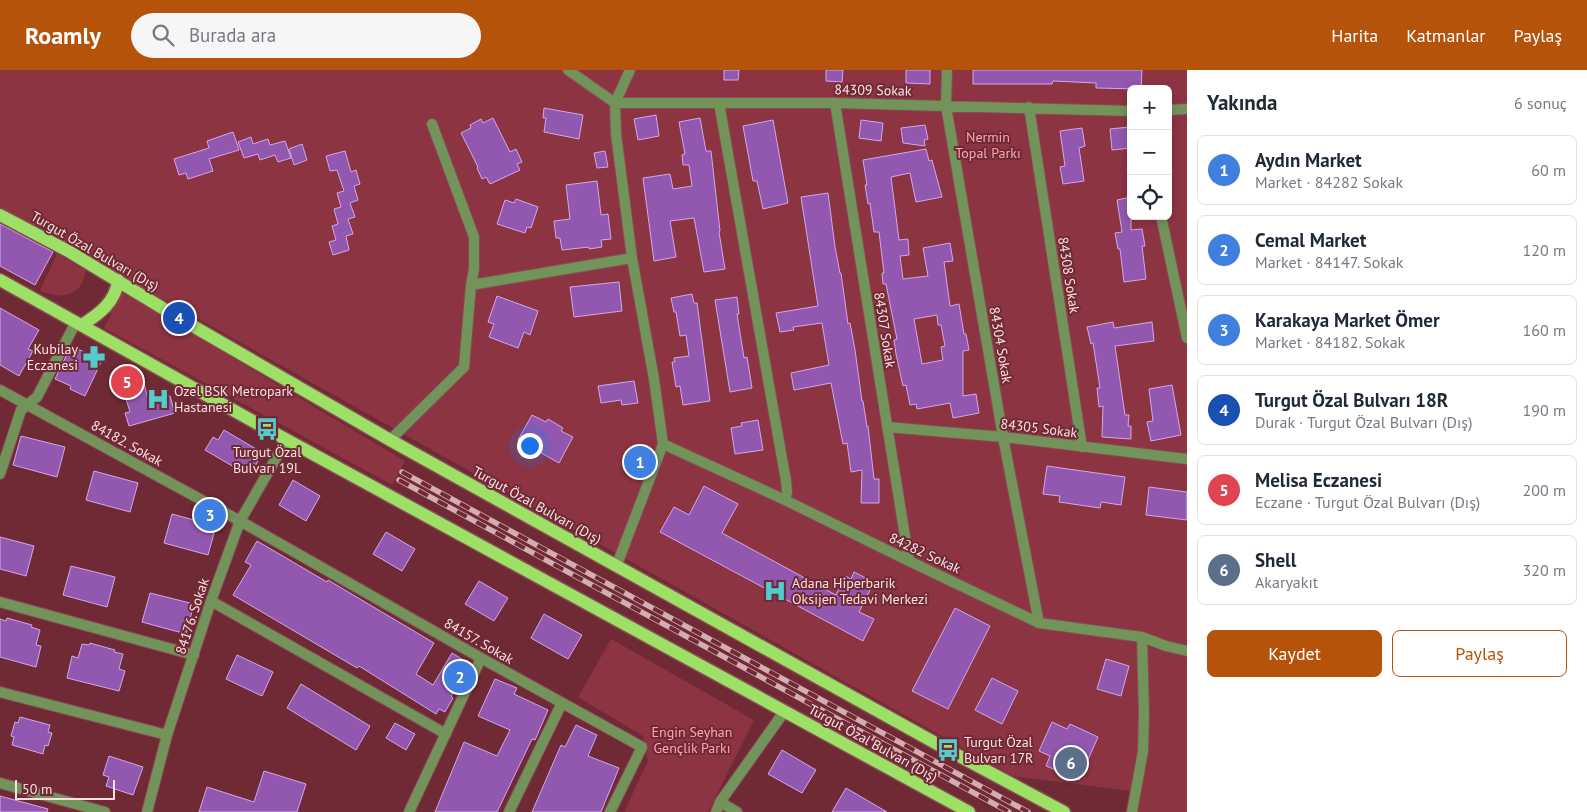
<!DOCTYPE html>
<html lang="tr">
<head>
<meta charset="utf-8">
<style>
	body { margin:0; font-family:"PT Sans",sans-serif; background:#f6f6f7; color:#1f2937 }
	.controls { position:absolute; right:15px; top:15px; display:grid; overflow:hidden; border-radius:8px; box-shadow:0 2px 8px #0003 }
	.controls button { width:45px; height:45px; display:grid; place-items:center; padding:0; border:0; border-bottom:1px solid #e0e1e3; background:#fff; color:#1f2937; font:25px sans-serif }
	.scale { position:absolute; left:15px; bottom:12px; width:100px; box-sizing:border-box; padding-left:5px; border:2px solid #fadfe1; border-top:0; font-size:14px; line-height:18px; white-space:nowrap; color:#fadfe1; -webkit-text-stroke:4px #702a35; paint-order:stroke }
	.you { position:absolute; left:529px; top:375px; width:18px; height:18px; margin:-12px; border:4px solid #fff; border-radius:50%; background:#1a73e8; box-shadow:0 0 0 8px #1a73e833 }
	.badge { display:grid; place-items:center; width:32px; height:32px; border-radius:50%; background:#b45309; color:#fff; font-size:16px; font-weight:700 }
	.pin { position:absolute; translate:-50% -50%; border:2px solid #fff; box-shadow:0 1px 5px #0006 }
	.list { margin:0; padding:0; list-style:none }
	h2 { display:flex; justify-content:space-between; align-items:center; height:65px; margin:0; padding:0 20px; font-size:21px }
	h2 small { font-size:16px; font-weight:400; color:#747a83 }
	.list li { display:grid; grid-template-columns:32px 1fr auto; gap:15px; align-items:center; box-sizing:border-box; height:70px; margin:0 10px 10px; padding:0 10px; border:1px solid #e0e1e3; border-radius:8px }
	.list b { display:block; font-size:19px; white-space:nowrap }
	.list p { margin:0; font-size:16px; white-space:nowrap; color:#747a83 }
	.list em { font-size:16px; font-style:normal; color:#747a83 }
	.actions { display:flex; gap:10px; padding:15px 20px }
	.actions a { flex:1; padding:11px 0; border:1px solid #b45309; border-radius:8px; text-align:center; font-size:18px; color:#b45309 }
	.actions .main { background:#b45309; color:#fff }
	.icon { flex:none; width:28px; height:28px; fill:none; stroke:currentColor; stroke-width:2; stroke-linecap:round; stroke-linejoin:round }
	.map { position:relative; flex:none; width:1187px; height:742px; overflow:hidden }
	header { display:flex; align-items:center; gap:30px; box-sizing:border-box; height:70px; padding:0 25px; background:#b45309; color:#fff }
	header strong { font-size:24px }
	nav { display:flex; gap:28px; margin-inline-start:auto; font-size:18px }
	.search { width:350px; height:45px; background:#f6f6f7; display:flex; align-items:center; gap:12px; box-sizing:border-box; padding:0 18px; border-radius:28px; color:#747a83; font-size:19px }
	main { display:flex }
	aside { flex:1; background:#fff }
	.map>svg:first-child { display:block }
	.green { fill:#8d3443; fill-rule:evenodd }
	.building { fill:#9258b0; stroke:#d2a8e9; fill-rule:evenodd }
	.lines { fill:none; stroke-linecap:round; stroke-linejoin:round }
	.minor-casing { stroke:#894b54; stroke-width:12 }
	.primary-casing { stroke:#894b54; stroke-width:15 }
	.minor { stroke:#72945a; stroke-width:10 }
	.primary { stroke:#9ce165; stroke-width:12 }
	.rail-casing { stroke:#d4adb2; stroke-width:5.5 }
	.rail { stroke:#702a35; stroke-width:4; stroke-dasharray:11; stroke-linecap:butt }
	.labels { text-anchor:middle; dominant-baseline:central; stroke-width:4; stroke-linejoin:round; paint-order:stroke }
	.street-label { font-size:14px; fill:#fadfe1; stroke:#702a35 }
	.park-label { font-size:14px; fill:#fda6af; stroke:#702a35 }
	.poi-label { font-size:14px; fill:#fadfe1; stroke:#702a35; text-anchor:start }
</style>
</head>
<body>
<header>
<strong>Roamly</strong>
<div class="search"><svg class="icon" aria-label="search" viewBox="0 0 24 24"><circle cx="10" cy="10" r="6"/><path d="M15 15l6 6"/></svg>Burada ara</div>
<nav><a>Harita</a><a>Katmanlar</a><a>Paylaş</a></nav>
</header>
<main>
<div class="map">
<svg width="1187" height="742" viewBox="0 0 1187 742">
	<rect width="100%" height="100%" fill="#702a35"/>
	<!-- green -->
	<path class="green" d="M0 0H1187V742H1134L1139 722 1013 706 120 205 0 145ZM1131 19H1168V146H1131Z
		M57 184 85 200C86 217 71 228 55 225 50 224 45 222 40 221Z
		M115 218 405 391 392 415 104 258 112 243 103 237Z
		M611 569 754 650 708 742H624L648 691 643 666 578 627Z"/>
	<!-- building -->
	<path class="building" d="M724 0H739L738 10H724Z
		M826 0H843L842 12 826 11Z
		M906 0H930V14L906 13Z
		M973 0H1142L1141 19 1096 18V13L1053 11 1052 14H973Z
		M544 38 583 45 579 69 544 62 546 48H543Z
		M656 45 659 66 638 70 634 49Z
		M493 48 510 82 516 79 522 92 517 94 520 100 490 114 486 107 482 109 477 98 478 97 461 63 471 58 470 55 481 49 483 53Z
		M700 48 706 81H711L720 161 719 162 725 199 704 202 694 148 670 151 676 187 654 191 643 108 670 104 673 119 692 116 689 95H683L682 85 685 84 679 52Z
		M773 50 788 133 763 139 757 111H753L743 56Z
		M861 50 883 53 881 71 859 68Z
		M925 55 928 69 924 70 925 76 903 73 901 58Z
		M1129 57 1131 78 1112 80 1110 59Z
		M1082 58 1085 76 1079 78 1084 111 1063 114 1060 97 1065 96 1060 61Z
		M233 62 239 80 209 89 213 101 188 109 186 103 179 105 174 89 209 78 207 71Z
		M251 67 253 74 268 69 270 75 285 71 291 88 278 92 275 85 260 90 258 84 244 88 238 72Z
		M302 74 307 90 294 95 289 79Z
		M926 79 929 91 932 90 942 127 916 132 910 103 891 107 899 170 908 169 909 185 900 186 903 209 928 206 923 178 950 173 953 191 944 192 950 236 959 234 964 264H966L969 280 963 281V326L976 324 979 343 953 348 950 333 917 339 916 334 910 335 906 315 903 316 896 284 894 270 897 269 886 214H883L882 203H884L879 162H874L870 133 868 134 865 115H867L863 90ZM937 245 938 255H941L945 276 941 277 943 290 922 294 914 249Z
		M345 81 351 102 356 100 360 114 354 116 358 130 350 133 355 147 348 149 353 164 346 166 349 180 333 185 329 172 336 170 332 156 338 154 334 139 341 137 337 123 344 121 337 100 330 101 326 86Z
		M605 81 608 97 597 98 594 83Z
		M597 111 601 145 608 144 611 169 601 170 602 177 589 179V177L562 180 560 168H556L554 151 570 149 566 115Z
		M828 123 835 177 840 203H841L848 254 850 253 855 280 862 331H863L867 357 868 356 874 409H879V433H861L862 400 851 402 847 373 843 374 831 313 794 320 791 303 829 295 822 253 793 257 794 260 780 262 776 243 818 236 801 127Z
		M1131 127V160L1142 159 1145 176H1142L1146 209 1124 212 1120 179H1118L1115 163 1122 162 1117 130Z
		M516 129 538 137 531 158 527 157 525 163 497 154 505 130 514 133Z
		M0 154 53 182 35 215 0 196Z
		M619 212 622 241 574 247 570 217Z
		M692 224 694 233H697L710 331 683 335 680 316 676 317 672 292H675L674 288 689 286 686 265 680 266 676 242H674L671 228Z
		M497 226 538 241 530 265 524 262 518 278 489 267 494 254 488 252Z
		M737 227 739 244H737L744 288 747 287 752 318 730 322 715 230Z
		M0 238 39 260 28 279 33 281 19 306 0 295Z
		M1113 252 1114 258 1152 252 1154 271 1115 276 1125 345H1129L1128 356H1131V369L1102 367 1103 336 1099 337 1097 318H1100L1093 273 1091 274 1087 257Z
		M71 276 102 290 85 326 70 319 71 316 55 309Z
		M143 310 149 332 170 326 175 343 129 356 125 343 130 342 122 316Z
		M634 311 638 333 622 335 621 330 601 333 598 316Z
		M1172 315 1181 365 1151 371 1147 352 1153 351 1149 319Z
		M532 345 546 352 548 349 563 358 561 361 573 367 559 393 518 370Z
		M758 350 763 380 735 384 731 358 742 356 741 353Z
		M224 360 256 379 251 387 258 391 253 400 249 398 246 404 205 380 213 367 218 370Z
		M21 366 65 377 57 407 13 395Z
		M1047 396 1125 407 1121 435 1101 432 1100 438 1059 432 1060 426 1043 424Z
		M94 401 138 413 130 442 86 430Z
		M293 410 320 426 306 451 279 435Z
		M704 416 738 434 722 463 836 525 845 506 851 509 854 502 874 512 859 542 874 549 863 571 660 462 674 437 689 445Z
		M1149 417 1187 422V450L1146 445Z
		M172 444 216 456 208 485 164 473Z
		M386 462 415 479 402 501 373 484Z
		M0 467 34 476 26 506 0 499Z
		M257 471 327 512 328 510 434 573 416 604 433 615 452 583 470 594 451 626 453 628 445 642 439 639 436 644 359 596 357 598 233 525 251 495 245 492Z
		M71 496 115 507 107 537 63 525Z
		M479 511 508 528 494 551 465 534Z
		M150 523 194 534 186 564 142 552Z
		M955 538 990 556 948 639 912 621Z
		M544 544 582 565 568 589 531 568Z
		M7 548 32 555 31 557 40 560 36 575 41 576 36 597 0 587V549L6 551Z
		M90 573 115 580 114 582 123 584 119 599 125 601 119 621 67 608 72 586 78 588 82 574 89 575Z
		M237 585 273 602 262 626 226 609Z
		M1106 589 1129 596 1121 626 1097 619Z
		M992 608 1018 621 1002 654 975 640Z
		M495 609 517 618 514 624 548 640 535 670 532 669 497 742H435L464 672 497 686 510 660 478 646Z
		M301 614 370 656 356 680 287 638Z
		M20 647 50 655 48 662 52 663 48 676 45 675 43 684 12 675 14 667 11 666 15 652 18 653Z
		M1052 652 1067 659 1070 654 1098 667 1079 710 1046 696 1050 686 1039 681Z
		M395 653 415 664 406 680 386 668Z
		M576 655 597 665 588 686 619 698 601 742H532L561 675 565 677Z
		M782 680 816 700 802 723 768 704Z
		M109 686 143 697 133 725 106 716 109 707 103 705Z
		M264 701 306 714 297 742H199L207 717 254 732Z
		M846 718 887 742H832Z
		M0 726 48 739 47 742H0Z"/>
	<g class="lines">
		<defs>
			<path id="minor" d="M568 0 615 33H835L1131 41
				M947 0 946 36 1003 367 1039 553
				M719 33 786 411 787 422 785 430
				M835 33 909 491
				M1029 37 1082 377
				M1168 40 1187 39
				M1161 146 1187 268
				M471 215 632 188
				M0 320 240 451 481 588 642 677 610 742
				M887 357 1003 367 1187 389
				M390 370 464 297 471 215 474 199V167L432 54
				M663 374 785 430 909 491 1039 553 1142 567 1166 576 1187 581
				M0 404 21 340 37 327 76 252
				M616 497 663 374 654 309 632 188 616 64 615 33 630 0
				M211 531 446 664
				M0 532 194 585
				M0 622 167 665
				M0 713 105 742
				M720 732 737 742
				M147 742 167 665 211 531 240 451 287 369
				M409 742 481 588
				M509 742 562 633
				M716 742 720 732 784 642
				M1132 742 1143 681 1144 643 1142 567"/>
			<path id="primary" d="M0 145 70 182 179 248 390 370 948 680 1064 742
				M0 210 267 359 969 742
				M82 255C99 244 116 232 118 210"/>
		</defs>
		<!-- minor casing -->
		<use href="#minor" class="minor-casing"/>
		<!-- primary casing -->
		<use href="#primary" class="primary-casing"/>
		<!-- minor -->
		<use href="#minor" class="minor"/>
		<!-- primary -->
		<use href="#primary" class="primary"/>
		<defs>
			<path id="rail" d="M402 402 1028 742
				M399 410 1009 742"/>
		</defs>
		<!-- rail casing -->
		<use href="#rail" class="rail-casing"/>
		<!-- rail -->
		<use href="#rail" class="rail"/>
	</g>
	<!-- icons -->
	<defs>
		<symbol id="pharmacy-bare" viewBox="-9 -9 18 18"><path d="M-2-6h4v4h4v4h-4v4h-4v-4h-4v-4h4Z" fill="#53cdcb" stroke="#702a35" stroke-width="2.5" paint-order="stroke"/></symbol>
		<symbol id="hospital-bare" viewBox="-9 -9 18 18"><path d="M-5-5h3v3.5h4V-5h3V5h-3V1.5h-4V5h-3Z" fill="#53cdcb" stroke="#702a35" stroke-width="2.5" paint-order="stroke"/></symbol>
		<symbol id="bus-bare" viewBox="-9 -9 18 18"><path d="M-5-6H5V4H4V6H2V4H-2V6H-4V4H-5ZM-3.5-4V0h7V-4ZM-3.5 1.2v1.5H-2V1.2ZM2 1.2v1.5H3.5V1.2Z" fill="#53cdcb" stroke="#702a35" stroke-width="2.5" paint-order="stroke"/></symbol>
	</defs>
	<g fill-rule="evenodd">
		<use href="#pharmacy-bare" x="78" y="271" width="32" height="32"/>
		<use href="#hospital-bare" x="142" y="313" width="32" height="32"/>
		<use href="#bus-bare" x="251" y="343" width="32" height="32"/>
		<use href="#hospital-bare" x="759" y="505" width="32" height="32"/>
		<use href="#bus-bare" x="932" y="664" width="32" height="32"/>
	</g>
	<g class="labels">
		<!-- street labels -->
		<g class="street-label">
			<text transform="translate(873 20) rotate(1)">84309 Sokak</text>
			<text transform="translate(95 181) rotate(30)">Turgut Özal Bulvarı (Dış)</text>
			<text transform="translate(1069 205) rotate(81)">84308 Sokak</text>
			<text transform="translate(885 260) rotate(81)">84307 Sokak</text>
			<text transform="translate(1001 275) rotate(80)">84304 Sokak</text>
			<text transform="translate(1039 358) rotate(7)">84305 Sokak</text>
			<text transform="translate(127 373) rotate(29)">84182. Sokak</text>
			<text transform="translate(537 435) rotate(29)">Turgut Özal Bulvarı (Dış)</text>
			<text transform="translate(925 483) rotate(25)">84282 Sokak</text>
			<text transform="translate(192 546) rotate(-72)">84176. Sokak</text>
			<text transform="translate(479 571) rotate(30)">84157. Sokak</text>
			<text transform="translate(873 673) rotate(29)">Turgut Özal Bulvarı (Dış)</text>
		</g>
		<!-- park labels -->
		<g class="park-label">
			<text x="988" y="67">Nermin<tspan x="988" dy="16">Topal Parkı</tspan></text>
			<text x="692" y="662">Engin Seyhan<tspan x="692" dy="16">Gençlik Parkı</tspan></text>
		</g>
		<!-- poi labels -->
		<g class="poi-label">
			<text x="78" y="279" text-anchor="end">Kubilay<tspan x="78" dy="16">Eczanesi</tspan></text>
			<text x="174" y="321">Ozel BSK Metropark<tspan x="174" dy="16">Hastanesi</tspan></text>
			<text x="267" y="382" text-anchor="middle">Turgut Özal<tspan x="267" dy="16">Bulvarı 19L</tspan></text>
			<text x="792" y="513">Adana Hiperbarik<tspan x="792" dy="16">Oksijen Tedavi Merkezi</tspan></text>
			<text x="964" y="672">Turgut Özal<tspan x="964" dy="16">Bulvarı 17R</tspan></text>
		</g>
	</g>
</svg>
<div class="controls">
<button>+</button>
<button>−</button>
<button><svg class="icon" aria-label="locate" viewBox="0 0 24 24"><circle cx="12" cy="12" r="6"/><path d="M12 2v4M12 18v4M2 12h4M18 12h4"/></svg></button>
</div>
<div class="scale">50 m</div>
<div class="you"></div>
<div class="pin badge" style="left:640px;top:392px;background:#3f7fe0">1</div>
<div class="pin badge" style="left:460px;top:607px;background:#3f7fe0">2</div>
<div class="pin badge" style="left:210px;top:445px;background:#3f7fe0">3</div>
<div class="pin badge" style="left:179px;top:248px;background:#1a4fb4">4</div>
<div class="pin badge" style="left:127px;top:312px;background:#e0444e">5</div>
<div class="pin badge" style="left:1071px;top:693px;background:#5c6f8a">6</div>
</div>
<aside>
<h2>Yakında<small>6 sonuç</small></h2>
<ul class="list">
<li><span class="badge" style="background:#3f7fe0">1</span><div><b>Aydın Market</b><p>Market · 84282 Sokak</p></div><em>60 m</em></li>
<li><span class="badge" style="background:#3f7fe0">2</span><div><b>Cemal Market</b><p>Market · 84147. Sokak</p></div><em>120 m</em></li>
<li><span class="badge" style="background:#3f7fe0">3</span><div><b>Karakaya Market Ömer</b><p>Market · 84182. Sokak</p></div><em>160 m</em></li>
<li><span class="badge" style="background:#1a4fb4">4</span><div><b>Turgut Özal Bulvarı 18R</b><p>Durak · Turgut Özal Bulvarı (Dış)</p></div><em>190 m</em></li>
<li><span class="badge" style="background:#e0444e">5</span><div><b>Melisa Eczanesi</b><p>Eczane · Turgut Özal Bulvarı (Dış)</p></div><em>200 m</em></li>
<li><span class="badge" style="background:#5c6f8a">6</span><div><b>Shell</b><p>Akaryakıt</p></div><em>320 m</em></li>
</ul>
<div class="actions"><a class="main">Kaydet</a><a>Paylaş</a></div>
</aside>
</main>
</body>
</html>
